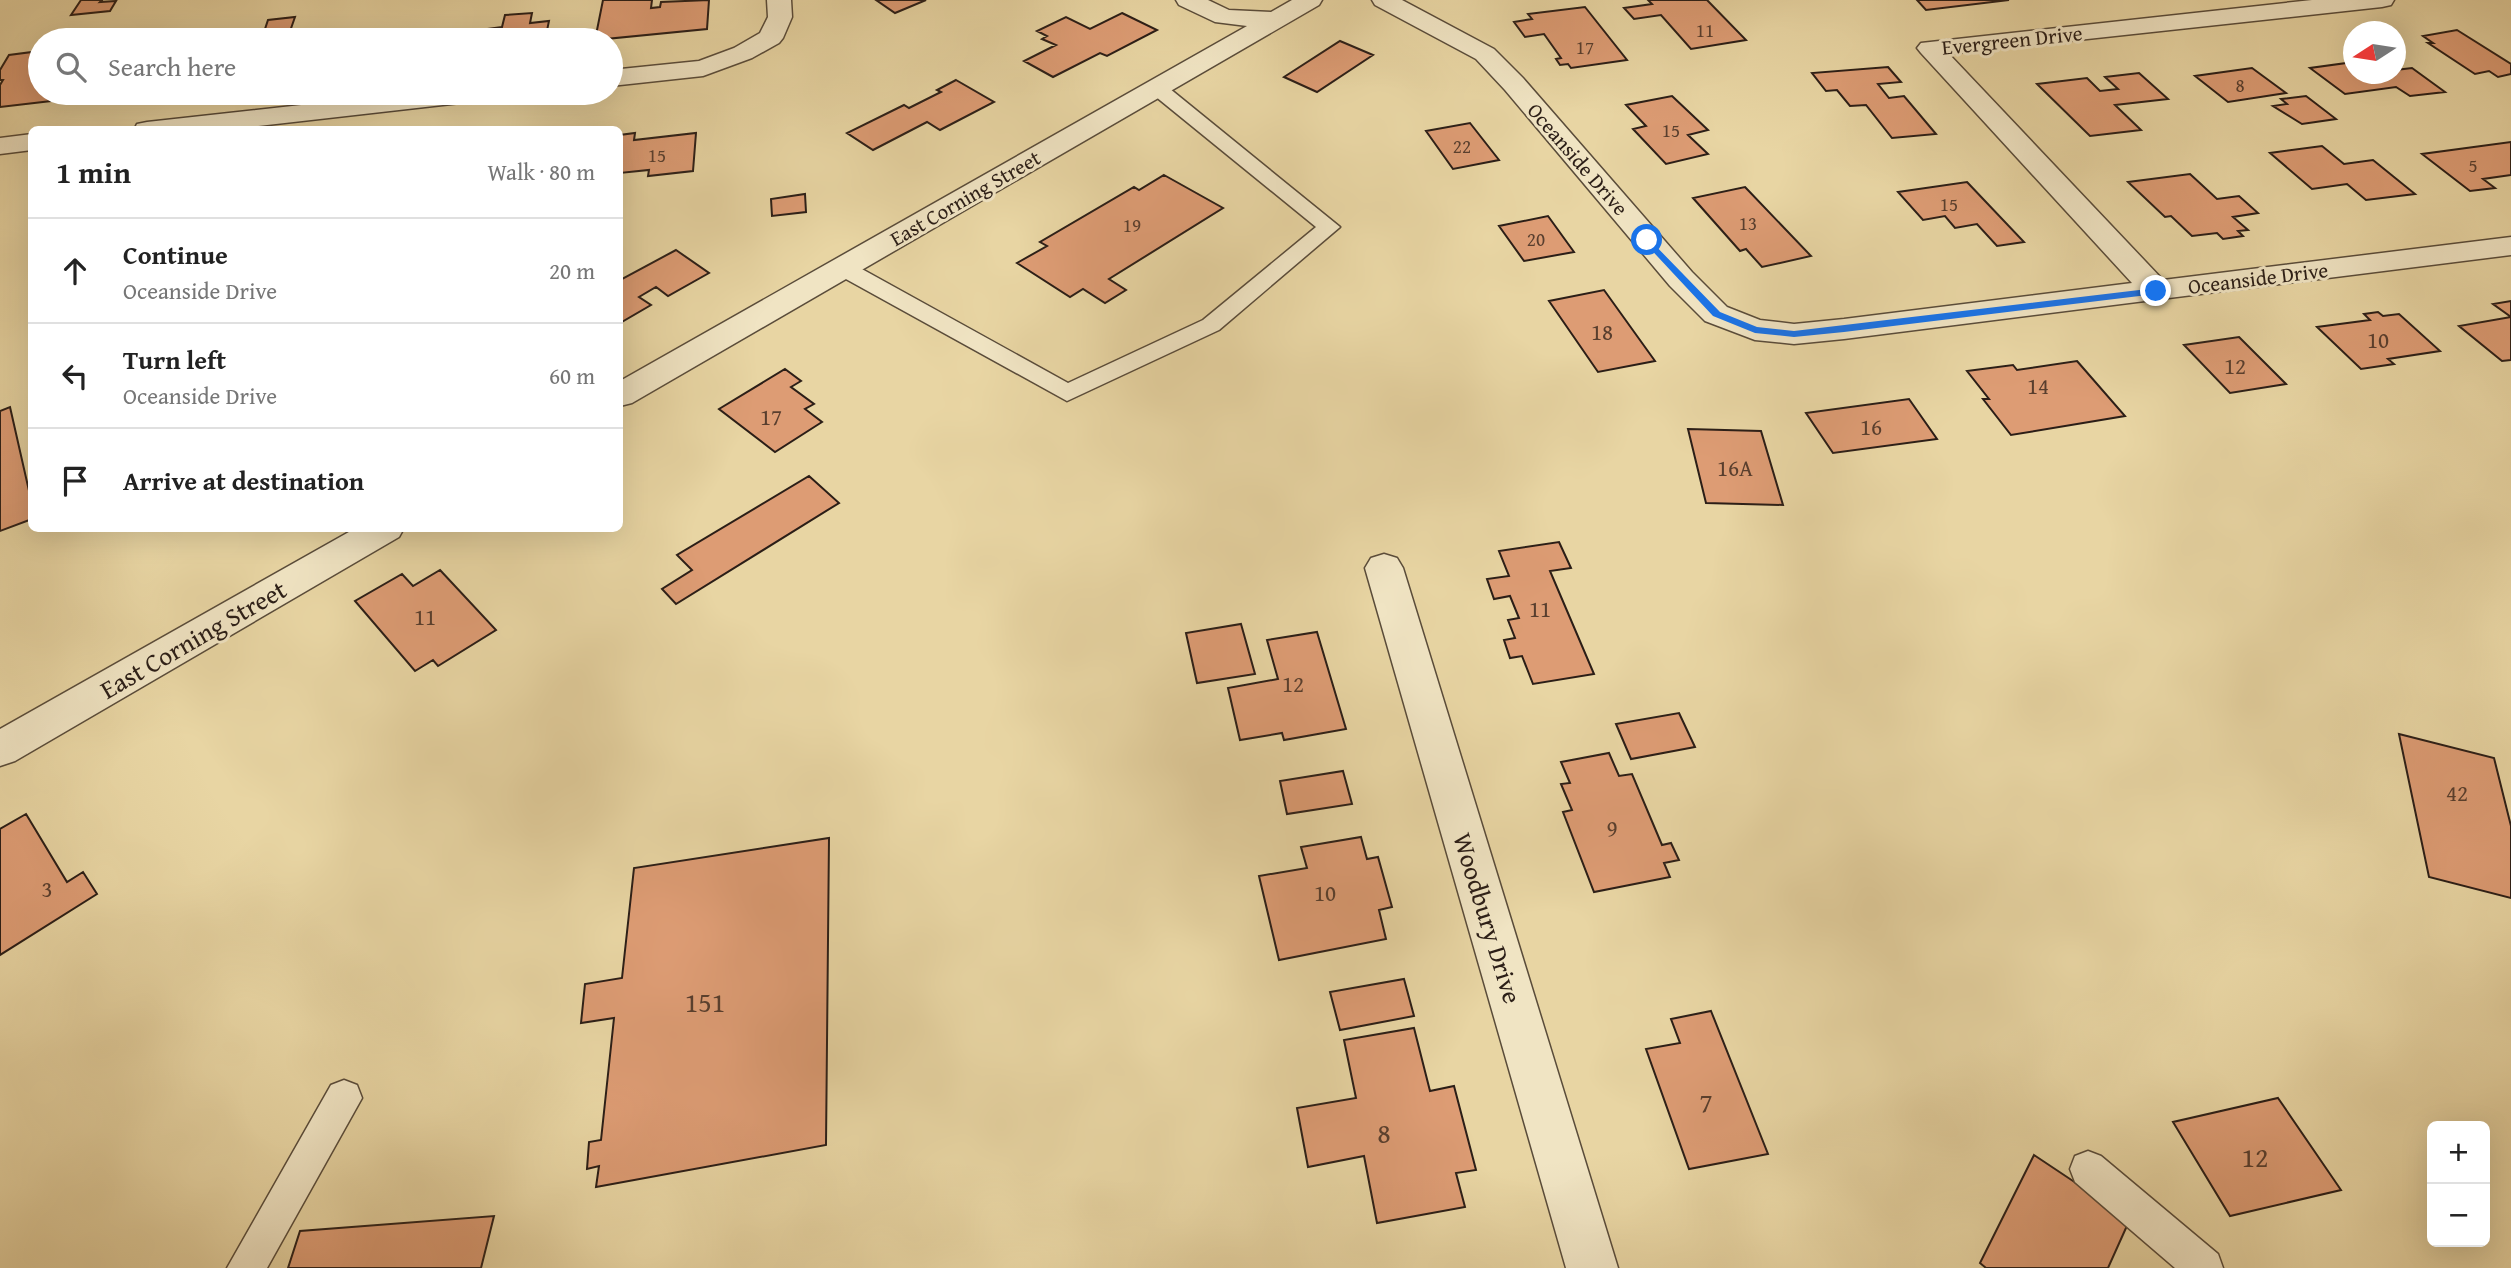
<!DOCTYPE html>
<html lang="en">
<head>
<meta charset="utf-8">
<style>
	body { margin:0; font-family:"Gentium Book Plus",serif; background:#f6f6f6; color:#222 }
	.controls { position:absolute; right:21px; bottom:21px; display:grid; overflow:hidden; border-radius:10px; box-shadow:0 7px 28px #0002 }
	.controls button { width:63px; height:63px; display:grid; place-items:center; padding:0; border:0; border-bottom:2px solid #e0e0e0; background:#fff; color:#222; font:35px sans-serif }
	.compass { position:absolute; left:2343px; top:21px; width:63px; height:63px; border-radius:50%; background:#fff; box-shadow:0 7px 28px #0002; rotate:258deg }
	.stop { position:absolute; width:21px; height:21px; margin:-16px; border:5px solid #1a73e8; border-radius:50%; background:#fff }
	.stop.end { background:#1a73e8; border-color:#fff; box-shadow:0 2px 7px #0008 }
	.list { margin:0; padding:0; list-style:none }
	h2 { display:flex; justify-content:space-between; align-items:center; height:91px; margin:0; padding:0 28px; font-size:30px }
	h2 small { font-size:23px; font-weight:400; color:#767676 }
	.list li { display:grid; grid-template-columns:46px 1fr auto; gap:21px; align-items:center; box-sizing:border-box; height:105px; padding:0 28px; border-top:2px solid #e0e0e0 }
	.list b { display:block; font-size:26px; white-space:nowrap }
	.list p { margin:0; font-size:23px; white-space:nowrap; color:#767676 }
	.list em { font-size:23px; font-style:normal; color:#767676 }
	.icon { flex:none; width:38px; height:38px; fill:none; stroke:currentColor; stroke-width:2; stroke-linecap:round; stroke-linejoin:round }
	.map { position:relative; flex:none; width:2511px; height:1268px; overflow:hidden }
	.search { position:absolute; background:#fff; box-shadow:0 7px 28px #0002; left:28px; top:28px; width:595px; height:77px; display:flex; align-items:center; gap:18px; box-sizing:border-box; padding:0 24px; border-radius:38px; color:#767676; font-size:26px }
	.panel { position:absolute; background:#fff; box-shadow:0 7px 28px #0002; left:28px; top:126px; width:595px; height:406px; border-radius:10px }
	.map>svg:first-child { display:block }
	.building { fill:#dd9c74; stroke:#2b1e17; stroke-width:2 }
	.lines { fill:none; stroke-linecap:round; stroke-linejoin:round }
	.service-casing { stroke:#5a4c3a; stroke-width:3 }
	.minor-casing { stroke:#5a4c3a; stroke-width:3 }
	.service { fill:#f0e4c3; fill-rule:evenodd }
	.minor { fill:#f0e4c3; fill-rule:evenodd }
	.route { fill:#1a73e8 }
	.labels { text-anchor:middle; dominant-baseline:central; stroke-width:6; stroke-linejoin:round; paint-order:stroke }
	.far-number-label { font-size:19px; fill:#583e2e }
	.far-street-label { font-size:21px; fill:#2b1e17; stroke:#f0e4c3 }
	.number-label { font-size:23px; fill:#583e2e }
	.street-label { font-size:26px; fill:#2b1e17; stroke:#f0e4c3 }
	.near-number-label { font-size:28px; fill:#583e2e }
</style>
</head>
<body>
<div class="map">
<svg width="2511" height="1268" viewBox="0 0 2511 1268">
	<rect width="100%" height="100%" fill="#e8d5a3"/>
	<filter id="stains"><feTurbulence type="fractalNoise" baseFrequency=".00286" numOctaves="4"/><feColorMatrix values="0 0 0 0 .2 0 0 0 0 .09 0 0 0 0 .02 0 0 0 .5 -.17"/></filter>
	<radialGradient id="worn" r=".72"><stop offset=".6" stop-color="#630" stop-opacity="0"/><stop offset="1" stop-color="#630" stop-opacity=".3"/></radialGradient>
	<!-- building -->
	<path class="building" d="M81 0H102L100 2 116 1 110 11 71 15Z
		M603 0H652L651 8 660 7 661 2 709 0 707 29 595 40Z
		M876 0H926L895 13Z
		M1648 0H1707L1746 40 1691 49 1661 15 1634 19 1624 8 1652 4Z
		M1917 0H2009L1926 10Z
		M1585 7 1627 60 1571 68 1568 64 1560 65 1556 59 1561 58 1544 34 1525 37 1514 22 1532 19 1528 14Z
		M532 13 530 23 549 21 545 40H466L467 37 486 35 488 29 502 27 505 15Z
		M1122 13 1157 30 1107 56 1100 53 1053 77 1024 61 1056 45 1042 39 1047 36 1037 31 1066 17 1090 29Z
		M295 17 289 34 262 38 268 20Z
		M2457 30 2511 64V74L2498 77 2489 71 2475 74 2428 43H2433L2423 36Z
		M1340 41 1373 55 1317 92 1284 77Z
		M40 51V93H95L94 96 0 107V85L3 80H0V70L9 55Z
		M2354 62V74H2396V70L2412 68 2445 92 2410 96 2396 87 2345 94 2310 68Z
		M1888 67 1901 82 1878 84 1889 98 1904 96 1936 134 1892 138 1866 105 1850 106 1837 90 1826 91 1812 73Z
		M2252 68 2286 93 2228 102 2195 76Z
		M2139 73 2168 99 2115 105 2141 130 2090 136 2037 84 2087 78 2100 91 2118 89 2105 77Z
		M956 80 994 102 940 130 927 122 873 150 847 133 904 105 909 108 941 92 937 90Z
		M1672 96 1708 130 1688 135 1708 154 1666 164 1633 129 1646 126 1626 105Z
		M2306 96 2336 119 2302 124 2273 106 2287 104 2281 99Z
		M1470 123 1499 160 1453 169 1426 131Z
		M635 133 634 140 696 133 693 171 648 176 649 170 620 173V135Z
		M2511 142V175L2483 179 2495 188 2470 191 2422 154Z
		M2322 146 2344 164 2373 160 2415 194 2366 200 2347 184 2312 189 2270 153Z
		M2190 174 2217 199 2239 196 2258 213 2233 217 2248 230 2238 231 2243 236 2223 239 2217 233 2192 236 2171 216 2165 217 2128 182Z
		M1164 175 1223 208 1109 279 1126 290 1105 303 1083 289 1070 297 1017 263 1047 246 1040 242 1134 187 1139 190Z
		M1967 182 2024 242 1997 246 1977 224 1955 228 1945 216 1923 220 1898 192Z
		M1745 187 1811 256 1762 267 1746 249 1740 251 1693 198Z
		M805 194 806 212 772 216 771 199Z
		M1548 216 1574 252 1524 261 1499 226Z
		M676 250 709 273 668 296 656 287 639 297 651 305 620 323V280Z
		M1604 290 1655 361 1598 372 1549 301Z
		M2511 301V360L2502 361 2459 326 2511 317 2493 304Z
		M2378 312 2383 316 2399 314 2440 351 2388 359 2394 364 2361 369 2317 327 2370 320 2364 314Z
		M2239 337 2286 384 2230 393 2184 345Z
		M2077 361 2125 416 2011 435 1983 399H1989L1967 371 2013 365 2017 370Z
		M785 369 801 381 791 387 814 404 805 409 822 422 775 452 719 409Z
		M1909 399 1937 439 1833 453 1806 413Z
		M10 407 32 504V519L0 531V411Z
		M1688 429 1761 431 1783 505 1706 503Z
		M809 476 839 503 676 604 662 589 692 570 677 555Z
		M1559 542 1571 568 1550 571 1594 674 1533 684 1522 656 1510 658 1504 640 1515 638 1508 620 1519 618 1510 596 1494 599 1487 579 1509 576 1499 551Z
		M440 570 496 630 438 666 433 660 415 671 355 601 402 574 413 586Z
		M1241 624 1255 674 1197 683 1186 633Z
		M1317 632 1346 729 1284 740 1282 733 1240 740 1228 688 1278 679 1267 640Z
		M1679 713 1695 747 1631 759 1616 724Z
		M2399 734 2494 758 2511 826V898L2429 877Z
		M1609 753 1619 776 1632 774 1662 845 1671 843 1679 860 1664 863 1670 877 1594 892 1563 812 1572 810 1561 784 1570 783 1561 762Z
		M1343 771 1352 804 1287 814 1280 781Z
		M26 814 67 882 83 872 97 894 0 955V829Z
		M1361 837 1367 859 1378 857 1392 907 1379 910 1386 939 1279 960 1259 876 1307 868 1301 847Z
		M829 838 826 1145 596 1187 599 1166 587 1169 589 1142 601 1140 614 1018 581 1023 585 984 622 978 634 868Z
		M1404 979 1414 1016 1340 1030 1330 992Z
		M1711 1011 1768 1154 1689 1169 1646 1049 1680 1043 1671 1019Z
		M1414 1028 1430 1091 1454 1086 1476 1170 1456 1173 1465 1207 1377 1223 1364 1156 1308 1167 1297 1108 1356 1098 1344 1040Z
		M2278 1098 2341 1190 2230 1216 2173 1122Z
		M2034 1155 2130 1219 2108 1268H1986L1980 1263Z
		M494 1216 481 1268H288L300 1231Z"/>
	<g class="lines">
		<defs>
			<path id="service" d="M1157 82 1164 84 1340 227 1219 330 1067 401 835 273 832 268 835 263H851L1068 383 1203 320 1316 227 1150 92 1147 88 1150 84Z
				M344 1080 357 1085 362 1098 267 1268H227L331 1085Z
				M2088 1151 2101 1156 2218 1254 2223 1268H2175L2075 1182 2070 1169 2075 1156Z"/>
			<path id="minor" d="M767 0H791L792 17 783 38 779 43 752 58 703 76 611 86V70L699 61 734 48 760 33 768 17Z
				M1176 0H1208L1229 10 1271 12 1292 0H1322L1319 5 632 403 620 406V381L1247 26 1215 22 1179 5Z
				M1372 0H1402L1494 49 1523 78 1692 272 1727 307 1760 320 1794 324 1844 319 2132 283 1921 53 1917 48 1921 43 2312 0H2394L2391 5 2382 7 1949 54 2163 280 2511 237V255L1844 339 1794 344 1755 340 1705 321 1670 286 1505 90 1476 59 1375 5Z
				M409 93H491L487 99 478 101 224 130H134L137 124 147 122Z
				M32 134V150L0 154V138Z
				M356 528H404L399 537 15 761 0 766V729Z
				M1384 554 1397 558 1403 568 1618 1268H1566L1365 568 1371 558Z"/>
		</defs>
		<!-- service casing -->
		<use href="#service" class="service-casing"/>
		<!-- minor casing -->
		<use href="#minor" class="minor-casing"/>
		<!-- service -->
		<use href="#service" class="service"/>
		<!-- minor -->
		<use href="#minor" class="minor"/>
	</g>
	<!-- route -->
	<path class="route" d="M1647 237 1720 312 1757 327 1794 331 2156 288 2160 291 2156 294 1844 332 1794 337 1755 333 1713 316 1644 242V238Z"/>
	<g class="labels">
		<!-- far-number labels -->
		<g class="far-number-label">
			<text x="1705" y="30">11</text>
			<text x="1585" y="47">17</text>
			<text x="2240" y="85">8</text>
			<text x="1671" y="130">15</text>
			<text x="1462" y="146">22</text>
			<text x="657" y="155">15</text>
			<text x="2473" y="165">5</text>
			<text x="1949" y="204">15</text>
			<text x="1748" y="223">13</text>
			<text x="1132" y="225">19</text>
			<text x="1536" y="239">20</text>
		</g>
		<!-- far-street labels -->
		<g class="far-street-label">
			<text transform="translate(2012 40) rotate(-6)">Evergreen Drive</text>
			<text transform="translate(1578 159) rotate(49)">Oceanside Drive</text>
			<text transform="translate(965 198) rotate(-30)">East Corning Street</text>
			<text transform="translate(2258 278) rotate(-7)">Oceanside Drive</text>
		</g>
		<!-- number labels -->
		<g class="number-label">
			<text x="1602" y="331">18</text>
			<text x="2378" y="339">10</text>
			<text x="2235" y="365">12</text>
			<text x="2038" y="385">14</text>
			<text x="771" y="416">17</text>
			<text x="1871" y="426">16</text>
			<text x="1735" y="467">16A</text>
			<text x="1540" y="608">11</text>
			<text x="425" y="616">11</text>
			<text x="1293" y="683">12</text>
			<text x="2457" y="792">42</text>
			<text x="1612" y="827">9</text>
			<text x="47" y="888">3</text>
			<text x="1325" y="892">10</text>
		</g>
		<!-- street labels -->
		<g class="street-label">
			<text transform="translate(193 639) rotate(-30)">East Corning Street</text>
			<text transform="translate(1488 918) rotate(73)">Woodbury Drive</text>
		</g>
		<!-- near-number labels -->
		<g class="near-number-label">
			<text x="705" y="1001">151</text>
			<text x="1706" y="1101">7</text>
			<text x="1384" y="1132">8</text>
			<text x="2255" y="1156">12</text>
		</g>
	</g>
	<rect width="100%" height="100%" filter="url(#stains)"/>
	<rect width="100%" height="100%" fill="url(#worn)"/>
</svg>
<div class="controls">
<button>+</button>
<button>−</button>
</div>
<svg class="compass" viewBox="-18 -18 36 36"><path d="M0-13l5 13h-10z" fill="#e53935"/><path d="M0 13l5-13h-10z" fill="#767676"/></svg>
<div class="stop" style="left:1647px;top:240px"></div>
<div class="stop end" style="left:2156px;top:291px"></div>
<div class="search"><svg class="icon" aria-label="search" viewBox="0 0 24 24"><circle cx="10" cy="10" r="6"/><path d="M15 15l6 6"/></svg>Search here</div>
<section class="panel">
<h2>1 min<small>Walk · 80 m</small></h2>
<ul class="list">
<li><svg class="icon" aria-label="ahead" viewBox="0 0 24 24"><path d="M12 20V5M6 11l6-6 6 6"/></svg><div><b>Continue</b><p>Oceanside Drive</p></div><em>20 m</em></li>
<li><svg class="icon" aria-label="left" viewBox="0 0 24 24"><path d="M17 20v-9H6M10 6l-5 5 5 5"/></svg><div><b>Turn left</b><p>Oceanside Drive</p></div><em>60 m</em></li>
<li><svg class="icon" aria-label="arrive" viewBox="0 0 24 24"><path d="M6 21V4h12l-3 4 3 4H6"/></svg><div><b>Arrive at destination</b></div></li>
</ul>
</section>
</div>
</body>
</html>
